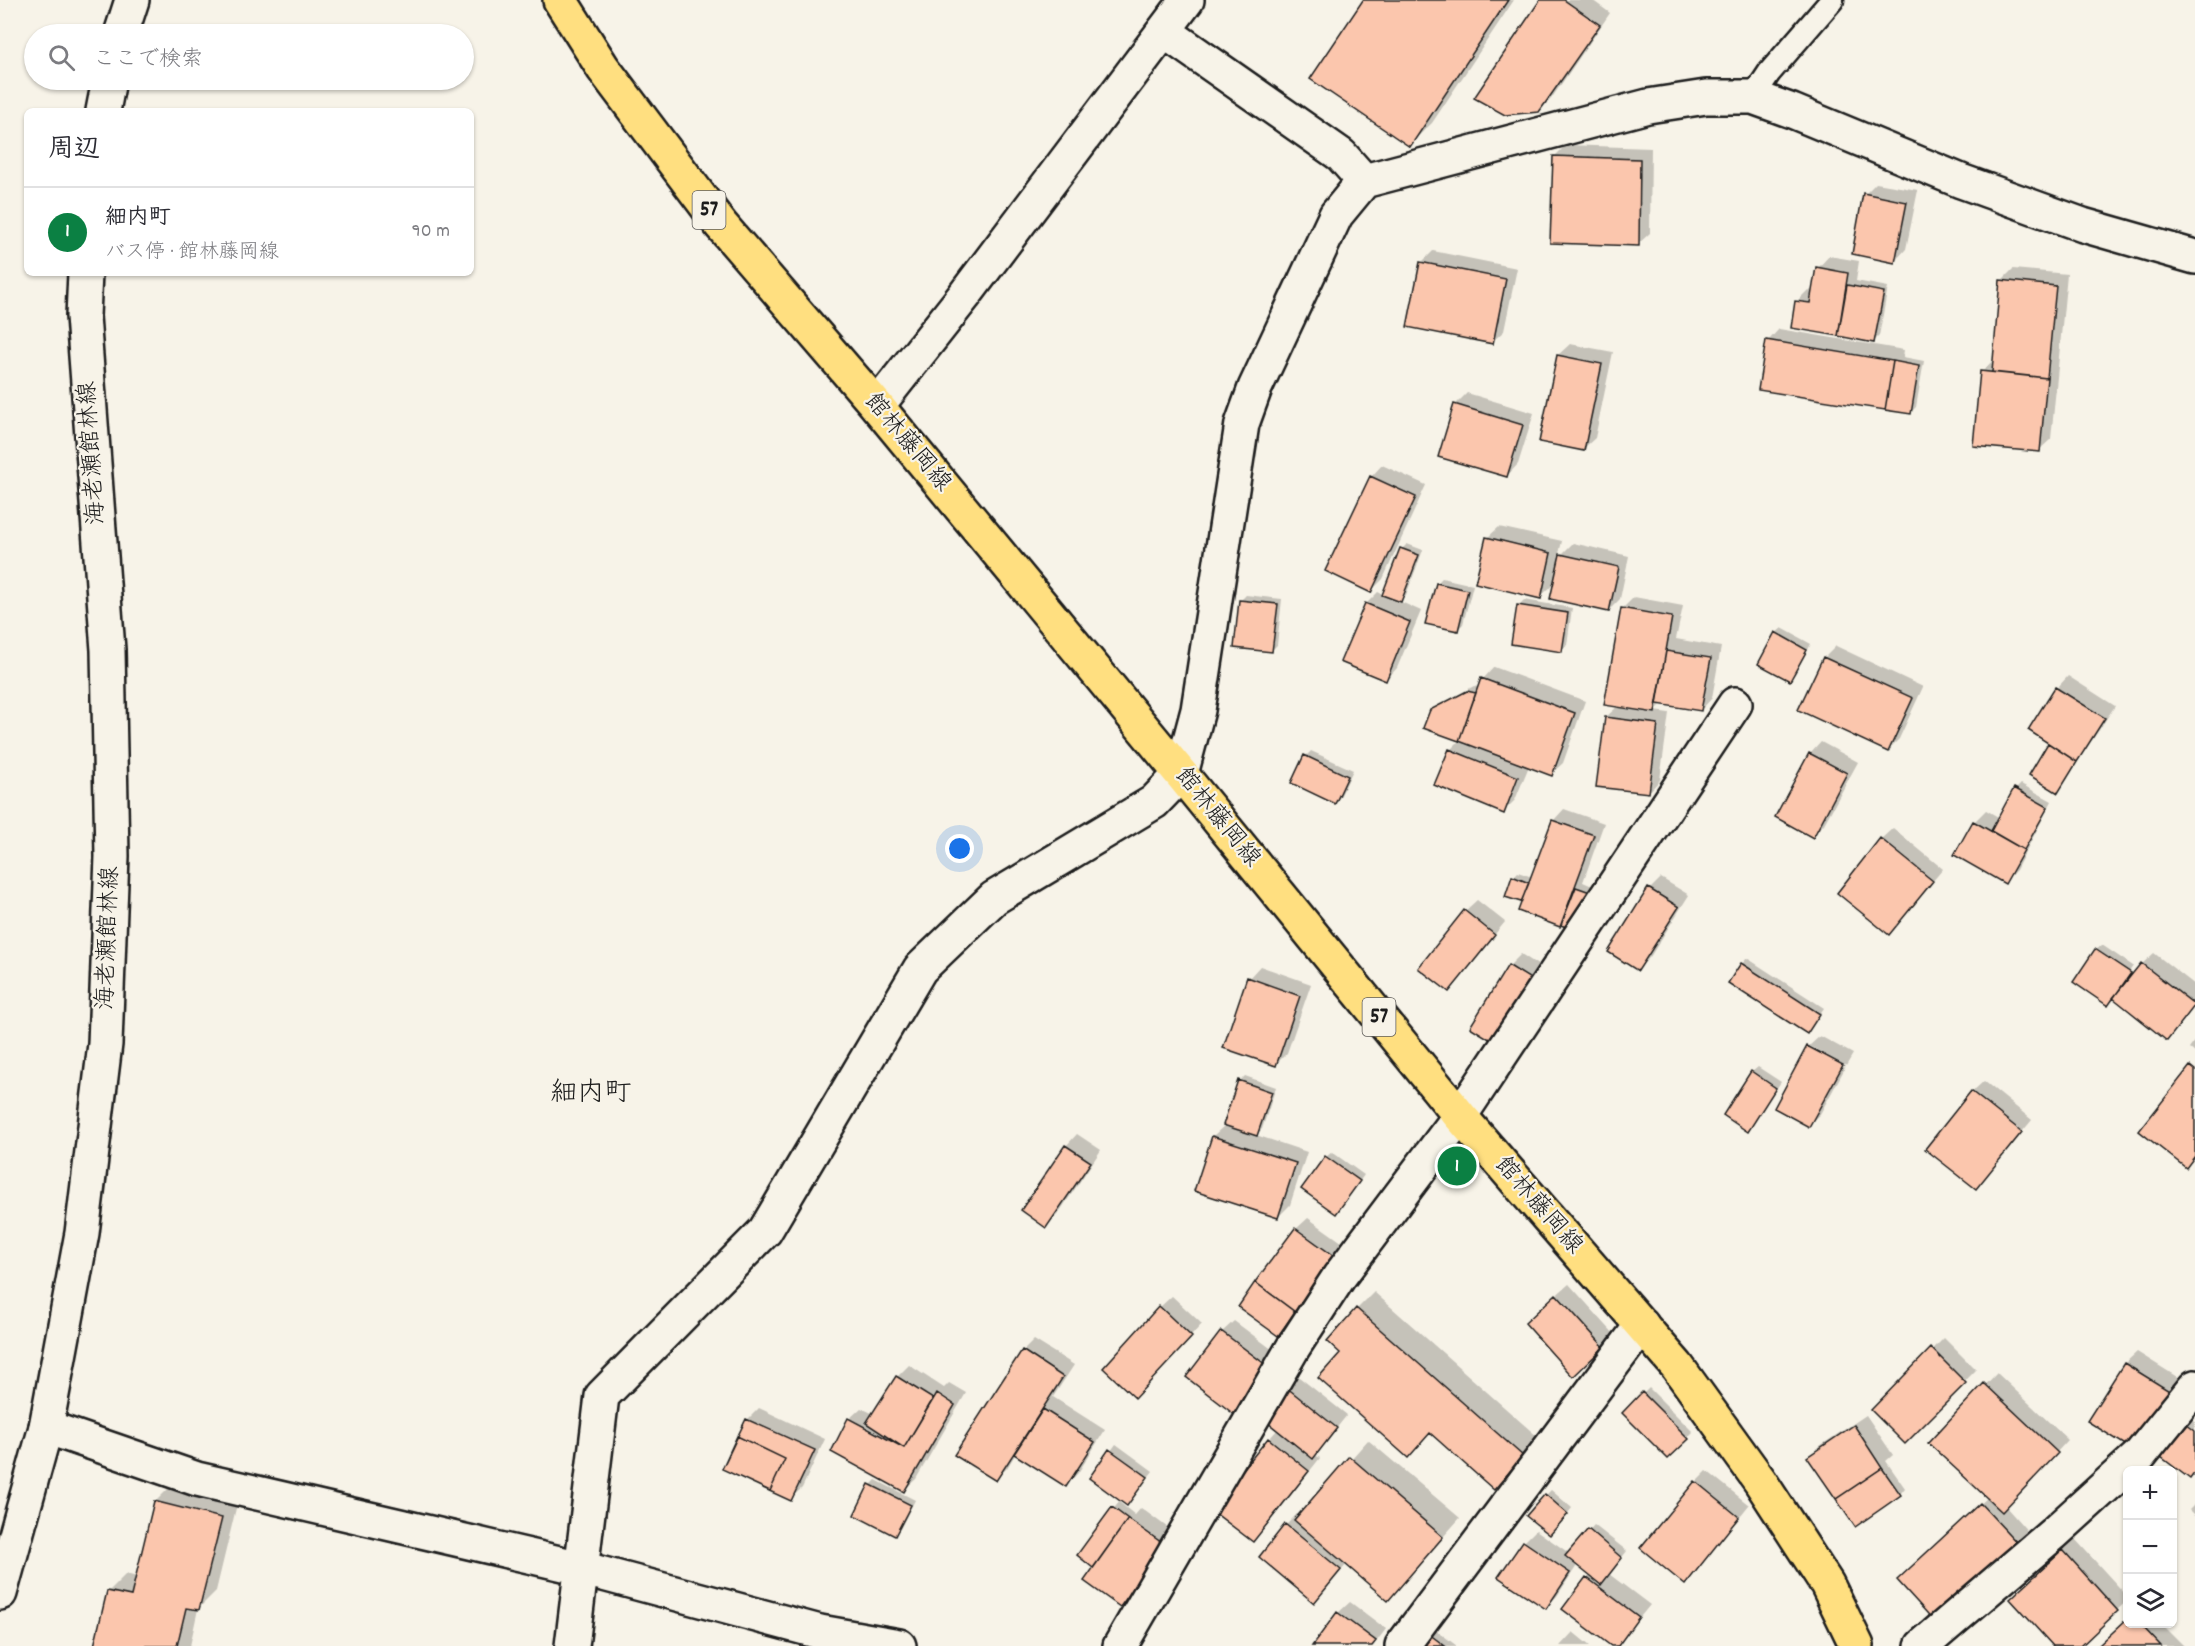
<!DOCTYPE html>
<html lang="ja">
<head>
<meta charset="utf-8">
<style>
	body { margin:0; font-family:Dekko,"Klee One",sans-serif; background:#f7f7f7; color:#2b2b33 }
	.controls { position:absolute; right:18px; bottom:18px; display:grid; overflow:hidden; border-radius:9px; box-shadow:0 2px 4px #0004 }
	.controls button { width:54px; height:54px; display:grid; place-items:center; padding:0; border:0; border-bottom:2px solid #e1e1e2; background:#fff; color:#2b2b33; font:30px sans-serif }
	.you { position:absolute; left:960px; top:849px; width:21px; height:21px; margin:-15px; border:4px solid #fff; border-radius:50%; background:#1a73e8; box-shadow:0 0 0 9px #1a73e833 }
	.badge { display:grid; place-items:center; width:39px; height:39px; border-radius:50%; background:#0b8043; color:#fff; font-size:20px; font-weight:700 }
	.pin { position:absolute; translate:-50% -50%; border:3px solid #fff; box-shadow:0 2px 6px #0006 }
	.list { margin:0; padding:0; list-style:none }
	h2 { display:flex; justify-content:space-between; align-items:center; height:78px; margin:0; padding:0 24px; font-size:26px }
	h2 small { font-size:20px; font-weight:400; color:#7c7c81 }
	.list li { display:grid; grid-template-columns:39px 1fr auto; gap:18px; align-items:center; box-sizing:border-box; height:90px; padding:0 24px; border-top:2px solid #e1e1e2 }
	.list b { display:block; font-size:22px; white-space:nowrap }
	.list p { margin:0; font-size:20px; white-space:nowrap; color:#7c7c81 }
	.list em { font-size:20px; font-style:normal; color:#7c7c81 }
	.icon { flex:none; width:33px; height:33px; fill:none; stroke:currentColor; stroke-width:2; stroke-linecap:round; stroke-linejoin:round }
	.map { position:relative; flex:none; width:2195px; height:1646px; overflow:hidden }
	.search { position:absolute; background:#fff; box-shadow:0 2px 4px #0004; left:24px; top:24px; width:450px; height:66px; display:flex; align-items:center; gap:15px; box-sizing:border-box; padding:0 21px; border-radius:33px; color:#7c7c81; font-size:22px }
	.panel { position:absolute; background:#fff; box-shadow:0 2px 4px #0004; left:24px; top:108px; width:450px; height:168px; border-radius:9px }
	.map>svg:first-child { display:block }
	.shadow { fill:#0003 }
	.building { fill:#fbc6ad; stroke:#1c1c1c; stroke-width:1.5 }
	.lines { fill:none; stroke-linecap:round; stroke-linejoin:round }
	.service-casing { stroke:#1c1c1c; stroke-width:27 }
	.minor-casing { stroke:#1c1c1c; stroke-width:38 }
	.secondary-casing { stroke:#1c1c1c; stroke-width:38 }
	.primary-casing { stroke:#1c1c1c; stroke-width:38 }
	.service { stroke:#f7f3e8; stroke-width:22 }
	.minor { stroke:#f7f3e8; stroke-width:33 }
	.secondary { stroke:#f7f3e8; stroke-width:33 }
	.primary { stroke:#ffdf80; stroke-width:33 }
	.labels { text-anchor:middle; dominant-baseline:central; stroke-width:4.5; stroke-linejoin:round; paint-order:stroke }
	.shield { fill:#f7f3e8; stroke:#5e5c59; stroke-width:1.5 }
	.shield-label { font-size:22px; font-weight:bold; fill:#1c1c1c }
	.street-label { font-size:24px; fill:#1c1c1c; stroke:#f7f3e8 }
	.quarter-label { font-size:27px; fill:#1c1c1c; stroke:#f7f3e8 }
</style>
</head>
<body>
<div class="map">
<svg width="2195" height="1646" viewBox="0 0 2195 1646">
	<rect width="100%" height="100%" fill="#f7f3e8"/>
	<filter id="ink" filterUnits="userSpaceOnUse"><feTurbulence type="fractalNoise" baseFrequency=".0167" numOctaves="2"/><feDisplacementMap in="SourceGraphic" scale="12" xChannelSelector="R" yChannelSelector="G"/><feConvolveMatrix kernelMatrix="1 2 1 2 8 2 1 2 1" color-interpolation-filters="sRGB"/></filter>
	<g filter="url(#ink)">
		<!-- shadow -->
		<path class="shadow" d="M1365 0H1514L1432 123 1409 145Z
			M1542 0H1592L1610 13 1551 99 1539 111Z
			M1566 145 1651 148 1650 233 1638 244 1554 157Z
			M1876 183 1918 190 1906 249 1895 261 1865 194Z
			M1433 251 1517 268 1504 331 1492 342 1421 263Z
			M1829 256 1859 261 1856 281 1888 287 1879 336 1874 341 1837 334 1796 302 1808 290 1814 291 1818 268Z
			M2013 269 2067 274 2051 439 2039 450 1982 372 1994 359 2002 280Z
			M1779 329 1904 350 1903 357 1924 361 1916 407 1910 413 1768 341Z
			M1570 344 1613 352 1595 438 1583 449 1558 355Z
			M1467 393 1534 413 1518 464 1507 476 1455 405Z
			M1382 465 1426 485 1383 579 1371 591V477Z
			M1499 527 1562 541 1558 558 1573 543 1629 556 1620 599 1609 610 1556 582 1540 597 1487 538Z
			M1407 544 1423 550 1406 595 1399 601 1421 611 1397 668 1386 680 1366 604 1378 592 1384 595 1402 549Z
			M1442 578 1473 585 1463 624 1457 630 1437 583Z
			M1246 595 1282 599 1277 645 1272 650 1241 600Z
			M1634 597 1683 606 1676 639 1721 647 1712 698 1701 710 1663 703 1655 711 1669 713 1660 780 1649 792 1606 717 1618 706 1622 609Z
			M1524 600 1572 608 1567 645 1561 650 1519 605Z
			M1782 628 1811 644 1795 674 1789 679 1776 633Z
			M1836 646 1923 687 1899 739 1887 751 1824 658Z
			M1494 667 1585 701 1563 763 1551 774 1529 766 1515 800 1503 812 1450 750 1460 740 1432 711 1438 705 1474 686 1480 688 1483 679Z
			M2068 676 2115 706 2058 791 2049 744 2030 730 2057 688Z
			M1821 742 1858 762 1824 824 1813 836 1810 754Z
			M1311 751 1353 770 1340 797 1335 802 1306 756Z
			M2021 784 2052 801 2016 870 2004 882 1956 854 1974 822 1986 810 2000 818 2016 789Z
			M1564 809 1604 823 1583 882 1597 888 1577 930 1561 924 1560 925 1525 896 1521 901 1513 877 1518 872 1532 877 1553 821Z
			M1893 828 1943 869 1889 933 1881 839Z
			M1661 878 1689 895 1650 957 1638 969 1650 889Z
			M1477 900 1505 922 1449 990 1465 911Z
			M2102 945 2133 966 2110 1001 2096 950Z
			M2154 953 2195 985V1006L2167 1039 2142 964Z
			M1521 954 1547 971 1472 1026 1509 966Z
			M1747 958 1824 1008 1807 1032 1742 964Z
			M1260 966 1311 984 1287 1053 1276 1064 1249 978Z
			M1820 1036 1853 1054 1846 1066 1810 1046V1050L1845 1068 1820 1114 1808 1125V1047Z
			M2195 1040V1053L2189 1048Z
			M1758 1067 1781 1082 1748 1130 1752 1072Z
			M1245 1076 1276 1087 1262 1129 1256 1135 1307 1152 1290 1205 1278 1217 1213 1136 1225 1125 1240 1081Z
			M1984 1081 2032 1120 1976 1187 1972 1092Z
			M1077 1134 1101 1150 1058 1214 1046 1226 1066 1146Z
			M1332 1152 1364 1175 1341 1207 1326 1157Z
			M1308 1218 1346 1245 1300 1304 1296 1229Z
			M1569 1284 1615 1335 1603 1346 1538 1311Z
			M1374 1292 1539 1438 1494 1488 1431 1432 1408 1456 1342 1353 1357 1309Z
			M1172 1296 1202 1324 1147 1385 1160 1307Z
			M1234 1321 1281 1356 1235 1413 1222 1332Z
			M1944 1338 1976 1370 1905 1442 1873 1410Z
			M1034 1340 1074 1365 1053 1397 1105 1430 1078 1473 1066 1485 1016 1453 1007 1468 995 1480 1023 1351Z
			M2137 1352 2182 1380 2135 1449 2090 1421 2125 1363Z
			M909 1365 944 1388 949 1383 966 1393 916 1479 904 1490 849 1419 861 1408 874 1414 898 1376Z
			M1997 1373 2068 1440 2006 1507 2031 1535 1937 1622 1910 1569 1988 1497 1930 1442Z
			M1299 1377 1347 1415 1315 1455 1320 1458 1264 1529 1252 1540 1269 1439 1278 1429 1287 1388Z
			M1649 1388 1693 1432 1668 1457 1624 1413Z
			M759 1408 825 1439 802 1488 790 1499 747 1420Z
			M1866 1415 1893 1455 1886 1461 1905 1488 1900 1494 1809 1458 1820 1446Z
			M2192 1419 2195 1421V1471L2163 1457Z
			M1368 1440 1460 1518 1388 1599 1347 1564 1325 1589 1286 1525 1297 1514 1300 1516Z
			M1116 1444 1153 1471 1127 1504 1091 1478Z
			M1707 1471 1749 1505 1696 1571 1685 1583 1696 1482Z
			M876 1480 915 1500 900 1529 895 1534 871 1485Z
			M172 1485 238 1500 216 1591 198 1609 190 1646H95L108 1592 126 1574 137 1577 155 1502Z
			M1551 1490 1572 1508 1556 1528 1546 1495Z
			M1119 1502 1135 1515 1141 1508 1175 1533 1131 1593 1120 1605 1095 1567 1079 1555Z
			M2195 1503V1515L2189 1509Z
			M1594 1525 1627 1551 1609 1574 1650 1605 1616 1646H1614L1564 1609 1591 1574 1578 1564 1557 1596 1545 1608 1500 1577 1524 1542 1536 1530 1569 1553Z
			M2075 1539 2128 1597V1600L2078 1646H2055L2023 1587Z
			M1350 1602 1386 1629 1373 1646H1314L1338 1613Z
			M2128 1624H2162L2184 1646H2099Z
			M1432 1627 1457 1646H1416Z
			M1573 1632 1590 1646H1560Z"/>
		<!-- building -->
		<path class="building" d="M1363 0H1508L1410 147 1310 79Z
			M1540 0H1564L1600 25 1539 112 1505 115 1474 98Z
			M1553 156 1640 159 1639 246 1550 243Z
			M1863 193 1907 202 1895 263 1852 254Z
			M1420 262 1506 279 1493 344 1407 327Z
			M1816 267 1848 273 1838 336 1791 328 1795 301 1810 303Z
			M2000 280 2056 286 2047 378 1992 372Z
			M1847 285 1884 292 1874 343 1838 336Z
			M1766 340 1893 361 1885 410 1758 390Z
			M1557 355 1602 364 1584 451 1539 442Z
			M1893 361 1919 366 1911 414 1885 410Z
			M1980 371 2047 378 2040 452 1973 446Z
			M1454 404 1523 425 1507 477 1438 457Z
			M1370 476 1416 497 1371 593 1325 571Z
			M1486 537 1551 553 1541 599 1475 583Z
			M1400 548 1419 555 1401 602 1382 595Z
			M1560 554 1619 567 1609 612 1550 599Z
			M1436 583 1468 590 1458 631 1425 624Z
			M1239 600 1278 604 1272 652 1234 648Z
			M1365 603 1410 622 1386 681 1340 662Z
			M1517 605 1568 613 1562 652 1511 644Z
			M1621 608 1672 617 1655 713 1604 705Z
			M1775 632 1807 650 1790 681 1758 664Z
			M1666 651 1711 658 1701 711 1657 704Z
			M1823 657 1913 698 1888 752 1798 710Z
			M1481 678 1575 713 1552 776 1459 741Z
			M2055 687 2105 718 2077 762 2028 730Z
			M1467 691 1476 693 1459 741 1423 728 1430 710Z
			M1605 717 1658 724 1649 793 1596 787Z
			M2048 743 2077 762 2058 793 2029 775Z
			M1449 749 1518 777 1504 814 1434 785Z
			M1809 753 1847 773 1813 838 1775 817Z
			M1304 755 1348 776 1335 804 1291 783Z
			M2014 788 2048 807 2024 850 1991 831Z
			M1552 820 1594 835 1560 927 1518 911Z
			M1973 821 2024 850 2005 884 1954 855Z
			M1880 838 1933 881 1889 935 1837 893Z
			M1512 876 1529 883 1521 902 1505 897Z
			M1576 887 1593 893 1578 932 1561 925Z
			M1648 888 1679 907 1638 971 1608 952Z
			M1464 910 1495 935 1449 992 1418 968Z
			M2095 949 2131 973 2108 1006 2073 982Z
			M1741 963 1820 1014 1807 1034 1728 983Z
			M2141 963 2195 1005 2167 1041 2113 998Z
			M1508 965 1537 983 1499 1045 1470 1027Z
			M1247 977 1300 996 1276 1066 1223 1048Z
			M1807 1046 1843 1065 1809 1127 1774 1108Z
			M2190 1066 2195 1070V1156L2186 1168 2139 1131Z
			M1751 1071 1776 1088 1748 1132 1723 1115Z
			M1238 1080 1272 1092 1257 1136 1223 1125Z
			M1971 1091 2022 1132 1976 1189 1925 1149Z
			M1212 1136 1296 1163 1278 1218 1194 1191Z
			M1065 1145 1091 1162 1046 1228 1021 1210Z
			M1325 1156 1360 1181 1336 1214 1301 1189Z
			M1295 1228 1335 1257 1295 1312 1255 1282Z
			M1255 1282 1295 1312 1278 1336 1238 1307Z
			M1556 1294 1604 1347 1573 1377 1525 1323Z
			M1159 1306 1192 1337 1135 1398 1103 1368Z
			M1356 1308 1523 1456 1494 1490 1430 1433 1408 1458 1318 1378 1340 1353 1327 1341Z
			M1221 1331 1270 1368 1235 1415 1186 1377Z
			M1931 1348 1966 1383 1905 1444 1871 1410Z
			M1022 1350 1063 1377 996 1481 954 1455Z
			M2124 1363 2171 1392 2135 1451 2087 1421Z
			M896 1376 933 1399 904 1448 866 1423Z
			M1984 1383 2058 1453 2002 1512 1928 1443Z
			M1286 1387 1337 1428 1313 1459 1262 1418Z
			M1642 1392 1689 1439 1668 1459 1622 1413Z
			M937 1393 955 1405 904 1492 831 1452 848 1418 904 1448Z
			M1043 1409 1095 1442 1066 1487 1014 1454Z
			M746 1419 815 1450 791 1501 722 1469Z
			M2186 1424 2195 1431V1472L2190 1479 2161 1457Z
			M1854 1425 1882 1468 1836 1499 1807 1457Z
			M737 1436 785 1459 770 1491 722 1469Z
			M1268 1438 1309 1471 1253 1542 1211 1510Z
			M1109 1449 1148 1477 1127 1506 1089 1478Z
			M1349 1456 1443 1537 1388 1601 1294 1520Z
			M1882 1468 1901 1495 1855 1527 1836 1499Z
			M1695 1481 1739 1517 1685 1585 1640 1548Z
			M869 1484 911 1505 895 1536 854 1515Z
			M1545 1494 1568 1514 1550 1535 1526 1516Z
			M154 1501 222 1518 199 1610 186 1608 177 1646H94L107 1591 131 1596Z
			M1980 1503 2021 1547 1937 1624 1897 1580Z
			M1112 1507 1128 1519 1093 1568 1077 1555Z
			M1128 1519 1165 1545 1120 1607 1084 1581Z
			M1285 1524 1341 1570 1314 1603 1259 1557Z
			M1588 1529 1622 1558 1601 1585 1565 1556Z
			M1523 1541 1570 1573 1546 1609 1498 1577Z
			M2063 1550 2118 1611 2081 1646H2053L2010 1599Z
			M1586 1577 1639 1617 1618 1646H1611L1562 1609Z
			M1337 1612 1376 1641 1372 1646H1312Z
			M2128 1618V1624H2140L2161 1646H2098Z
			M1425 1631 1445 1646H1414Z"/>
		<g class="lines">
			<defs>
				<path id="service" d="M1753 97 1769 73 1832 0"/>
				<path id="minor" d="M1164 31 1341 155 1364 181
					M877 406 964 296 1187 0
					M46 1427 197 1479 581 1568 820 1632 899 1646
					M572 1646 602 1396 765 1231 920 969 994 898 1154 802 1181 774 1198 710 1242 424 1255 388 1336 215 1364 181 1648 106 1706 97H1753L1792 111 1961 181 2083 225 2195 257
					M1120 1646 1294 1346 1339 1277 1460 1116 1735 704
					M1402 1646 1642 1325
					M1922 1646 2053 1534 2140 1455 2195 1387"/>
				<path id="secondary" d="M121 34 132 0
					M103 111 109 80
					M0 1593 46 1427 82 1233 105 1044 112 856 108 650 83 316 85 273"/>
				<path id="primary" d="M560 0 603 68 721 225 877 406 1181 774 1460 1116 1677 1366 1760 1481 1827 1584 1857 1646"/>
			</defs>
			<!-- service casing -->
			<use href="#service" class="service-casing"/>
			<!-- minor casing -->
			<use href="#minor" class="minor-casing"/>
			<!-- secondary casing -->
			<use href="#secondary" class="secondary-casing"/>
			<!-- primary casing -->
			<use href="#primary" class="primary-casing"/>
			<!-- service -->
			<use href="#service" class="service"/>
			<!-- minor -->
			<use href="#minor" class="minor"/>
			<!-- secondary -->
			<use href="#secondary" class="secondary"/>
			<!-- primary -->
			<use href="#primary" class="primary"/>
		</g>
	</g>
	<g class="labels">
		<!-- shield labels -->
		<g class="shield">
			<rect x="692.5" y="191" width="33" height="38" rx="4.5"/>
			<rect x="1362.5" y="998" width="33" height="38" rx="4.5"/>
		</g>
		<g class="shield-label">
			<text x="709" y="210">57</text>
			<text x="1379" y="1017">57</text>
		</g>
		<!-- street labels -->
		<g class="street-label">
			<text transform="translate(907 443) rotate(50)">館林藤岡線</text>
			<text transform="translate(93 453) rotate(-94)">海老瀬館林線</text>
			<text transform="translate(1217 818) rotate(51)">館林藤岡線</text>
			<text transform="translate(109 938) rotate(-88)">海老瀬館林線</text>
			<text transform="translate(1538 1206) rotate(49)">館林藤岡線</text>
		</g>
		<!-- quarter labels -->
		<g class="quarter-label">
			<text x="591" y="1094">細内町</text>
		</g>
	</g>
</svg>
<div class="controls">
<button>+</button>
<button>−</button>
<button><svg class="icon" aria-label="layers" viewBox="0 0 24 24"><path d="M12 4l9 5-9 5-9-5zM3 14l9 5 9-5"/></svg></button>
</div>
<div class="you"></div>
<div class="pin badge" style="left:1457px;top:1166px">1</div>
<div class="search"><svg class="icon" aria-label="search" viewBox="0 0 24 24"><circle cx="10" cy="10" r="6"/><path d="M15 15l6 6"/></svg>ここで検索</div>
<section class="panel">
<h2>周辺<small></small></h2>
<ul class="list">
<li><span class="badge">1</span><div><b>細内町</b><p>バス停 · 館林藤岡線</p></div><em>90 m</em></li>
</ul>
</section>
</div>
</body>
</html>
